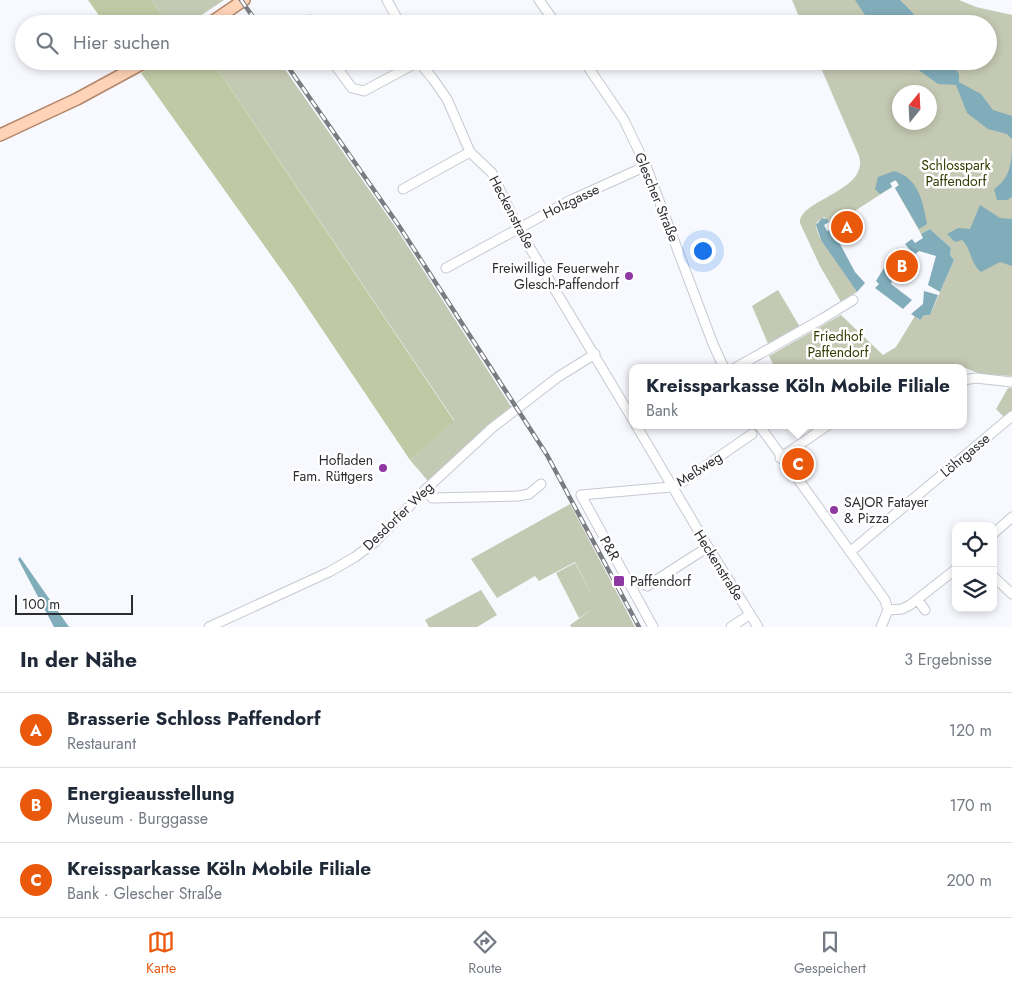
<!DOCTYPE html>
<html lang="de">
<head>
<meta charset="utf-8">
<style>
	body { margin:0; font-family:Jost,sans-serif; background:#f6f6f7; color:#1f2937 }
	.controls { position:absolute; right:15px; bottom:15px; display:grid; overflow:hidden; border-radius:10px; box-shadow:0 2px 8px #0003 }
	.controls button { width:45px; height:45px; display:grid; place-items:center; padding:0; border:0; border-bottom:1px solid #e0e1e3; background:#fff; color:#1f2937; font:25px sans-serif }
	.compass { position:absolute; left:892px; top:85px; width:45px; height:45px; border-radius:50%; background:#fff; box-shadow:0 2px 8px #0003; rotate:18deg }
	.scale { position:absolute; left:15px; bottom:12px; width:118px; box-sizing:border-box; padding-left:5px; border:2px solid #2b2d31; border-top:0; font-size:14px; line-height:18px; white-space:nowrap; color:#2b2d31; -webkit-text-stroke:4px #fff; paint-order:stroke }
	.you { position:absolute; left:702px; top:250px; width:18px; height:18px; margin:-12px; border:4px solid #fff; border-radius:50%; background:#1a73e8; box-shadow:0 0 0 8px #1a73e833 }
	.badge { display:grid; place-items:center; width:32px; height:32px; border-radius:50%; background:#ea580c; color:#fff; font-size:16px; font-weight:700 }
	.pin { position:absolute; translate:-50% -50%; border:2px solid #fff; box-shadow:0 1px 5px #0006 }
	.popup { position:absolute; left:629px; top:364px; width:338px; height:65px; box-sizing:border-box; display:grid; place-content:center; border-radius:10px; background:#fff; filter:drop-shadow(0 1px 4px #0005); font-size:16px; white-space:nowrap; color:#747a83 }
	.popup b { font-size:19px; color:#1f2937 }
	.popup::after { content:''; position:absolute; left:50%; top:100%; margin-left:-10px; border:10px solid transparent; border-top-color:#fff }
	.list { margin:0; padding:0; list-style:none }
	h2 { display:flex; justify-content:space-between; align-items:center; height:65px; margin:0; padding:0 20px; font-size:21px }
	h2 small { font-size:16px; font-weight:400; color:#747a83 }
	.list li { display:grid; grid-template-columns:32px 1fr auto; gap:15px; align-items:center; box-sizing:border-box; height:75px; padding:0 20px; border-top:1px solid #e0e1e3 }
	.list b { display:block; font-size:19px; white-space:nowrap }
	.list p { margin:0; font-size:16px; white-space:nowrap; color:#747a83 }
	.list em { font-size:16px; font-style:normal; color:#747a83 }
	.icon { flex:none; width:28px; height:28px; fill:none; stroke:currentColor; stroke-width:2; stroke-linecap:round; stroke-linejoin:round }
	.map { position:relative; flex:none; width:1012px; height:627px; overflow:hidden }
	.search { position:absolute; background:#fff; box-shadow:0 2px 8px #0003; left:15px; right:15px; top:15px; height:55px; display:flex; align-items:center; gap:12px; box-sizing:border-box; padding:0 18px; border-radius:28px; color:#747a83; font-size:19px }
	.sheet { height:290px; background:#fff }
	nav { display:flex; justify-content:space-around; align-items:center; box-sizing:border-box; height:70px; border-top:1px solid #e0e1e3; background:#fff; font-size:14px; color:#747a83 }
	nav a { display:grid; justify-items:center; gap:2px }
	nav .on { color:#ea580c }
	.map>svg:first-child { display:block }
	.green { fill:#c4c9b3; fill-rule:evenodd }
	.forest { fill:#c0c9a4 }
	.water { fill:#81acba }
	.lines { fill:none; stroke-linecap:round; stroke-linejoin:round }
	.minor-casing { stroke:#c5c9d3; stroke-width:11 }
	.major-casing { stroke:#b48669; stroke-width:14 }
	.minor { stroke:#fff; stroke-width:9 }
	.major { stroke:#fed3b7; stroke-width:11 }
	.rail-casing { stroke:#7a7c81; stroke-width:4.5 }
	.rail { stroke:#fff; stroke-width:2.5; stroke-dasharray:8; stroke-linecap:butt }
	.poi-dot { fill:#8e37a3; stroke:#fff; stroke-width:2 }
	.labels { text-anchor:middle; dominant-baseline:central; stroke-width:5; stroke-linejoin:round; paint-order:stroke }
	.park-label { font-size:14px; fill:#333c00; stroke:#fff }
	.street-label { font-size:14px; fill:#2b2d31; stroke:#fff }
	.poi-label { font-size:14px; fill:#2b2d31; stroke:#fff; text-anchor:end }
</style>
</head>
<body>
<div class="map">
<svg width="1012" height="627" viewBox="0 0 1012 627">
	<rect width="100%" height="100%" fill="#f7f9ff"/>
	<!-- green -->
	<path class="green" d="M151 0H224L188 24H169Z
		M792 0H959L976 7 1012 15V376L980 374 963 367 775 368 769 356 841 315 883 355 896 347 915 316 919 320 924 315H930L954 260 950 255 951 248 930 229 921 234 895 188 899 185 895 180 890 183 892 187 833 225 824 217 817 222 816 227 819 236 857 292 841 302 820 266 800 223C798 200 870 191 859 156L818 61H988V24H802ZM900 92H930V122H900Z
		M212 61H279L396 228 512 408 428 481 410 460 454 420Z
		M778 290 800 327 769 346 752 306Z
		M1008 388H1012V411L1005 418 996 409Z
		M570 504 635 627H571L570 625 593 609 579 618 556 573 575 563 598 606 575 562 539 581 535 576 497 598 471 559Z
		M481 590 497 615 477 627H429L425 620Z"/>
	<!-- forest -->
	<path class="forest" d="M88 0H151L169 24H105Z
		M160 61H212L454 421 410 460 293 286 141 73Z"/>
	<!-- water -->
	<path class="water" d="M855 0H900L913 13 919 24H871Z
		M906 61H951L959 74V82L981 94 993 110 1012 116V197L1007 200H997L994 189C1012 177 1012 159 1012 139L1007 134 988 129 967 113 956 85 938 84Z
		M894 171C919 178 923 202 927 224L919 229 895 188 899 185 896 180 890 183 892 187 880 194 875 189 878 177Z
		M980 205 1000 218 1012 219V266L1000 262 981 272C970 263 972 250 962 240L955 242 947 234 958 228 970 229Z
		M822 218 827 219 829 222 824 225 827 231 832 229 855 272 865 283 857 292 821 240 816 225Z
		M930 229 951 248 950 255 954 260 940 292 928 285 936 256 919 251 914 255 905 244 912 239 915 243 923 238 921 234Z
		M898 248 907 257V263L901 258 894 268 896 270 891 284 912 300 903 309 875 288 879 284 876 281 893 253Z
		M924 291 938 295 930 315H924L920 320 911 314 923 304Z
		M20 557 69 627H54L18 559Z"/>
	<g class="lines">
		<defs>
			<path id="minor" d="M387 0 400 24
				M539 0 556 24
				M310 20 312 24
				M332 61 352 88 364 91 418 62
				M418 61 433 79 447 99 470 152 492 173 518 228 633 420
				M584 61 624 120 646 166 713 344 724 368
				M403 189 470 152
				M446 268 571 200 646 166
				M735 368 822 319 853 300
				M963 380 976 378 1012 382
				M636 425 708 547 758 627
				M759 425 885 600 888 610 881 627
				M780 458 828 425
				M426 489 432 498 518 496 529 494 541 484
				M993 534 1012 517
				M850 552 1012 416
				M993 576 1012 594
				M647 586 708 547
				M918 600 925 610
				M888 610 902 609 910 605 956 569
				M209 627 329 572 355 557 375 542 426 489 492 428 558 377 595 354
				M653 627 581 495 671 487 681 483 752 434
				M731 627 749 615"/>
			<path id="major" d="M209 24 244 0
				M0 135 77 99 147 61"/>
		</defs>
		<!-- minor casing -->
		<use href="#minor" class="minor-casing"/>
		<!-- major casing -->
		<use href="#major" class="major-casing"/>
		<!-- minor -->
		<use href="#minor" class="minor"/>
		<!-- major -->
		<use href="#major" class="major"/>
		<defs>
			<path id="rail" d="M241 0 258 24
				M284 61 399 226 547 455 639 627"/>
		</defs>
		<!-- rail casing -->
		<use href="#rail" class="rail-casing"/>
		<!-- rail -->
		<use href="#rail" class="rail"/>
	</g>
	<!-- markers -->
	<g class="poi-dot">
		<circle cx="629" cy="276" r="5"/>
		<circle cx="383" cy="468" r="5"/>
		<circle cx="834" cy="510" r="5"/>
		<rect x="613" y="575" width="12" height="12" rx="2.5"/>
	</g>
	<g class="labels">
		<!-- park labels -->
		<g class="park-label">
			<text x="956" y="165">Schlosspark<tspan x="956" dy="16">Paffendorf</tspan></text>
			<text x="838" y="336">Friedhof<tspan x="838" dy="16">Paffendorf</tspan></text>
		</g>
		<!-- street labels -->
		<g class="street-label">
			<text transform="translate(657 197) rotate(68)">Glescher Straße</text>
			<text transform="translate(571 201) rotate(-26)">Holzgasse</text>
			<text transform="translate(512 212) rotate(62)">Heckenstraße</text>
			<text transform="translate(965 455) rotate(-40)">Löhrgasse</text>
			<text transform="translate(699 469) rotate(-33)">Meßweg</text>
			<text transform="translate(398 516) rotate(-44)">Desdorfer Weg</text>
			<text transform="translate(610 548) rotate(61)">P&amp;R</text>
			<text transform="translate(719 565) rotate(58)">Heckenstraße</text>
		</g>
		<!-- poi labels -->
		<g class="poi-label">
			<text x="619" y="268">Freiwillige Feuerwehr<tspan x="619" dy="16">Glesch-Paffendorf</tspan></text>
			<text x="373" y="460">Hofladen<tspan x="373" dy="16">Fam. Rüttgers</tspan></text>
			<text x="844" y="502" text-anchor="start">SAJOR Fatayer<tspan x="844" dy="16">&amp; Pizza</tspan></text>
			<text x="630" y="581" text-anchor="start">Paffendorf</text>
		</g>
	</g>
</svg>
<div class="controls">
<button><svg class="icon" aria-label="locate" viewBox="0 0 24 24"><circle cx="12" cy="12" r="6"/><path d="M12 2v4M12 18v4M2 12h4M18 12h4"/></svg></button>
<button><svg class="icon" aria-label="layers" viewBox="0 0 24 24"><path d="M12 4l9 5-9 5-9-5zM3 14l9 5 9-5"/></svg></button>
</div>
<svg class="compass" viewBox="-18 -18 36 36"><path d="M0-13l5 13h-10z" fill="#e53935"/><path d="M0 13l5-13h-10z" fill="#747a83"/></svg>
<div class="scale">100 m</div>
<div class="you"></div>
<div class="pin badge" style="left:847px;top:227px">A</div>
<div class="pin badge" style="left:902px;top:266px">B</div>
<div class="pin badge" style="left:798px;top:464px">C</div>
<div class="popup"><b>Kreissparkasse Köln Mobile Filiale</b>Bank</div>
<div class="search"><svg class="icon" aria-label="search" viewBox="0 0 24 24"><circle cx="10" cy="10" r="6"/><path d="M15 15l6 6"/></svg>Hier suchen</div>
</div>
<section class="sheet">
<h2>In der Nähe<small>3 Ergebnisse</small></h2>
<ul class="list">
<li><span class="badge">A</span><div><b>Brasserie Schloss Paffendorf</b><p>Restaurant</p></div><em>120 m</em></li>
<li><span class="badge">B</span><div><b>Energieausstellung</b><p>Museum · Burggasse</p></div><em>170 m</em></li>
<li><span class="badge">C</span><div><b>Kreissparkasse Köln Mobile Filiale</b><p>Bank · Glescher Straße</p></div><em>200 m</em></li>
</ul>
</section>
<nav>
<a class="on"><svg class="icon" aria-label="map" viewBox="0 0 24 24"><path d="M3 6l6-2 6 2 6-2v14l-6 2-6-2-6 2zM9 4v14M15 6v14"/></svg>Karte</a>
<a><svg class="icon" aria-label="directions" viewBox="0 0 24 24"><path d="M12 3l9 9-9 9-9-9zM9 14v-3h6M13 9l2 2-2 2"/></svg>Route</a>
<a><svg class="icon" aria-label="saved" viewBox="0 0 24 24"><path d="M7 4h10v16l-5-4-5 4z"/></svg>Gespeichert</a>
</nav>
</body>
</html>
